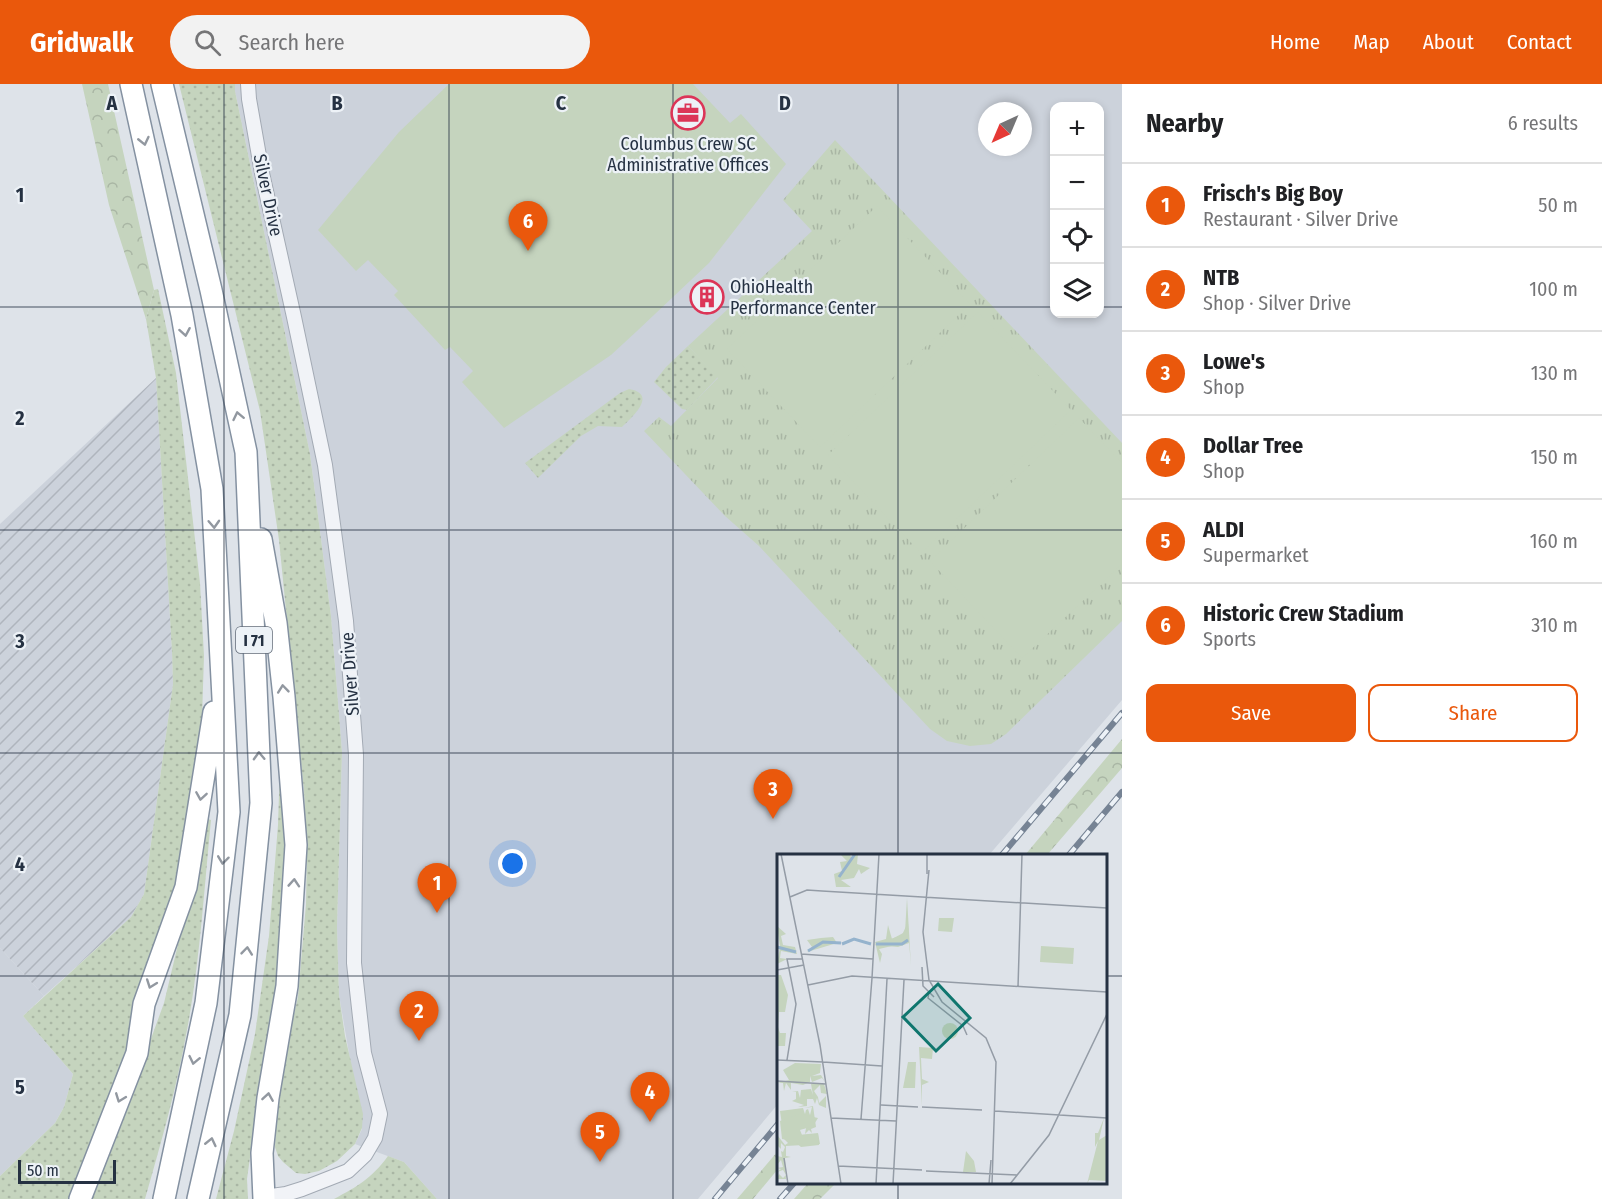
<!DOCTYPE html>
<html lang="en">
<head>
<meta charset="utf-8">
<style>
	body { margin:0; font-family:"Fira Sans Condensed",sans-serif; background:#f2f2f2; color:#202124 }
	.controls { position:absolute; right:18px; top:18px; display:grid; overflow:hidden; border-radius:12px; box-shadow:0 3px 9px #0003 }
	.controls button { width:54px; height:54px; display:grid; place-items:center; padding:0; border:0; border-bottom:2px solid #e0e0e0; background:#fff; color:#202124; font:30px sans-serif }
	.compass { position:absolute; left:978px; top:18px; width:54px; height:54px; border-radius:50%; background:#fff; box-shadow:0 3px 9px #0003; rotate:224deg }
	.scale { position:absolute; left:18px; bottom:15px; width:98px; box-sizing:border-box; padding-left:6px; border:3px solid #253142; border-top:0; font-size:16px; line-height:21px; white-space:nowrap; color:#253142; -webkit-text-stroke:4px #edf2f7; paint-order:stroke }
	.you { position:absolute; left:513px; top:780px; width:21px; height:21px; margin:-15px; border:4px solid #fff; border-radius:50%; background:#1a73e8; box-shadow:0 0 0 9px #1a73e833 }
	.badge { display:grid; place-items:center; width:39px; height:39px; border-radius:50%; background:#ea580c; color:#fff; font-size:20px; font-weight:700 }
	.pin { position:absolute; translate:-50% -50px; filter:drop-shadow(0 2px 3px #0008) }
	.pin::after { content:''; position:absolute; top:32px; width:21px; height:18px; background:inherit; clip-path:polygon(0 0,100% 0,50% 100%) }
	.list { margin:0; padding:0; list-style:none }
	h2 { display:flex; justify-content:space-between; align-items:center; height:78px; margin:0; padding:0 24px; font-size:26px }
	h2 small { font-size:20px; font-weight:400; color:#757577 }
	.list li { display:grid; grid-template-columns:39px 1fr auto; gap:18px; align-items:center; box-sizing:border-box; height:84px; padding:0 24px; border-top:2px solid #e0e0e0 }
	.list b { display:block; font-size:22px; white-space:nowrap }
	.list p { margin:0; font-size:20px; white-space:nowrap; color:#757577 }
	.list em { font-size:20px; font-style:normal; color:#757577 }
	.actions { display:flex; gap:12px; padding:18px 24px }
	.actions a { flex:1; padding:14px 0; border:2px solid #ea580c; border-radius:12px; text-align:center; font-size:21px; color:#ea580c }
	.actions .main { background:#ea580c; color:#fff }
	.icon { flex:none; width:33px; height:33px; fill:none; stroke:currentColor; stroke-width:2; stroke-linecap:round; stroke-linejoin:round }
	.map { position:relative; flex:none; width:1122px; height:1115px; overflow:hidden }
	header { display:flex; align-items:center; gap:36px; box-sizing:border-box; height:84px; padding:0 30px; background:#ea580c; color:#fff }
	header strong { font-size:28px }
	nav { display:flex; gap:33px; margin-inline-start:auto; font-size:21px }
	.search { width:420px; height:54px; background:#f2f2f2; display:flex; align-items:center; gap:15px; box-sizing:border-box; padding:0 21px; border-radius:33px; color:#757577; font-size:22px }
	main { display:flex }
	aside { flex:1; background:#fff }
	.map>svg:first-child { display:block }
	.built { fill:#ccd2db; fill-rule:evenodd }
	.industrial { fill:url(#industrial-furrows) }
	.grass { fill:url(#grass-dots) }
	.forest { fill:url(#forest-crowns) }
	.park { fill:url(#park-tufts) }
	.pitch { fill:#c5d4be }
	.lines { fill:none; stroke-linecap:round; stroke-linejoin:round }
	.tertiary-casing { stroke:#a3aab4; stroke-width:16 }
	.motorway-casing { stroke:#8491a1; stroke-width:24 }
	.tertiary { stroke:#f1f3f7; stroke-width:14 }
	.motorway { stroke:#fff; stroke-width:21 }
	.rail-casing { stroke:#768394; stroke-width:6 }
	.rail { stroke:#edf2f7; stroke-width:4; stroke-dasharray:11; stroke-linecap:butt }
	.oneway { stroke:#9298a0 }
	.grid { fill:none; stroke:#253142; stroke-width:1.5; stroke-opacity:0.55 }
	.labels { text-anchor:middle; dominant-baseline:central; stroke-width:4.5; stroke-linejoin:round; paint-order:stroke }
	.shield { fill:#edf2f7; stroke:#616b78; stroke-width:1.5 }
	.shield-label { font-size:16px; font-weight:bold; fill:#253142 }
	.poi-label { font-size:18px; fill:#253142; stroke:#edf2f7 }
	.street-label { font-size:18px; fill:#253142; stroke:#edf2f7 }
	.inset-river { fill:none; stroke:#95b3cd; stroke-width:3 }
	.inset-road { fill:none; stroke:#949ca6; stroke-width:1.5 }
	.view { fill:#0f766e; fill-opacity:0.15; stroke:#0f766e; stroke-width:3 }
	.inset-edge { fill:none; stroke:#253142; stroke-width:3 }
	.grid-label { font-size:20px; text-anchor:middle; font-weight:bold; fill:#253142; stroke:#edf2f7; stroke-width:4.5; stroke-linejoin:round; paint-order:stroke }
</style>
</head>
<body>
<header>
<strong>Gridwalk</strong>
<div class="search"><svg class="icon" aria-label="search" viewBox="0 0 24 24"><circle cx="10" cy="10" r="6"/><path d="M15 15l6 6"/></svg>Search here</div>
<nav><a>Home</a><a>Map</a><a>About</a><a>Contact</a></nav>
</header>
<main>
<div class="map">
<svg width="1122" height="1115" viewBox="0 0 1122 1115">
	<defs>
		<pattern id="industrial-furrows" width="10" height="10" patternUnits="userSpaceOnUse" patternTransform="scale(1.5)"><rect width="10" height="10" fill="#ccd2db"/><path d="M-1 1l2-2M0 10L10 0M9 11l2-2" fill="none" stroke="#afb5bd"/></pattern>
		<pattern id="grass-dots" width="8" height="8" patternUnits="userSpaceOnUse" patternTransform="scale(1.5)"><rect width="8" height="8" fill="#c5d4be"/><path d="M2 2h.1M6 6h.1" fill="none" stroke="#a9b6a4" stroke-width="1.8" stroke-linecap="round"/></pattern>
		<pattern id="forest-crowns" width="20" height="18" patternUnits="userSpaceOnUse" patternTransform="scale(1.5)"><rect width="20" height="18" fill="#c5d4be"/><path d="M2 6a3 3 0 1 1 6 0M12 15a3 3 0 1 1 6 0" fill="none" stroke="#a9b6a4"/></pattern>
		<pattern id="park-tufts" width="24" height="20" patternUnits="userSpaceOnUse" patternTransform="scale(1.5)"><rect width="24" height="20" fill="#c5d4be"/><path d="M3 7l-1-3M5 7V3M7 7l1-3M15 17l-1-3M17 17v-4M19 17l1-3" fill="none" stroke="#a9b6a4"/></pattern>
	</defs>
	<rect width="100%" height="100%" fill="#dee3e9"/>
	<!-- built -->
	<path class="built" d="M235 0H1122V616L989 771 778 772V1020L698 1115H437L404 1078 355 1060 362 1045 339 911 337 843 342 668 331 532 310 370 235 7ZM1054 22H1100V230H1054ZM987 27H1023V63H987Z
		M0 864 44 912 23 932 73 990 64 1023 55 1039 0 1092Z"/>
	<!-- industrial -->
	<path class="industrial" d="M156 294 172 568 173 600 144 810 131 833 44 912 0 864V440Z"/>
	<!-- grass -->
	<path class="grass" d="M179 0H235V7L310 370 331 532 342 668 337 843 339 911 345 952 363 1030 362 1044 355 1060 337 1077 319 1087 305 1090 296 1089 283 1078 278 1072 275 1063 278 998 298 913 306 820 307 765 304 707 279 456 260 327Z
		M158 205 176 289 200 499 204 572 202 634 194 709 181 784 124 979 70 1115H0V1092L55 1039 64 1023 73 990 23 932 131 833 144 810 173 600 172 568 156 294 146 235 154 206Z
		M688 262 718 293 687 326 682 325 654 298 666 283Z
		M629 305C659 310 631 334 622 343L598 342 581 352 538 394 525 379 620 309Z
		M280 679 290 815 266 981 254 1045 247 1095 248 1115H216L234 1047 255 950 269 852 278 741Z
		M208 735 211 736C204 806 200 877 187 946 177 1003 161 1059 145 1115H88L124 1029 164 919Z
		M388 1072 404 1078 437 1115H334C358 1102 371 1095 388 1072Z"/>
	<!-- forest -->
	<path class="forest" d="M82 0H108L154 206 146 235 109 121Z
		M1122 655V684L1047 771H1025Z
		M778 1067V1085L753 1115H737Z
		M809 1098H836V1099L820 1115H794Z"/>
	<!-- park -->
	<path class="park" d="M835 56 1122 359V537L1006 650 991 660 970 662 947 657 930 645 759 462 725 432 644 347 659 333 671 342 718 294 688 262 812 147 783 116Z"/>
	<!-- pitch -->
	<path class="pitch" d="M449 0H693L730 39 741 30 786 80 709 179 637 247 611 271 504 344 462 298 473 287 450 263 445 266 394 211 398 207 368 176 356 187 318 146 399 48Z
		M877 122 970 220 820 363 727 265Z
		M978 228 1071 326 921 469 828 371Z
		M1079 334 1122 379V480L1022 574 930 477Z"/>
	<g class="lines">
		<defs>
			<path id="tertiary" d="M248 0 249 15 262 89 294 233 325 381 346 537 356 671 354 879 364 969 380 1030 375 1054 365 1071 348 1087 302 1105 286 1110 264 1113"/>
			<path id="motorway" d="M131 0 182 231 212 405 229 728 206 919 164 1115
				M162 0 211 206 246 368 261 719 240 931 198 1115
				M261 455 276 539 284 613 296 761 287 902 268 1014 262 1069 264 1115
				M80 1115 137 969 144 920 186 803 214 628"/>
		</defs>
		<!-- tertiary casing -->
		<use href="#tertiary" class="tertiary-casing"/>
		<!-- motorway casing -->
		<use href="#motorway" class="motorway-casing"/>
		<!-- tertiary -->
		<use href="#tertiary" class="tertiary"/>
		<!-- motorway -->
		<use href="#motorway" class="motorway"/>
		<defs>
			<path id="rail" d="M1001 772 1122 629
				M1068 772 1122 708
				M715 1115 778 1040
				M780 1115 795 1098"/>
		</defs>
		<!-- rail casing -->
		<use href="#rail" class="rail-casing"/>
		<!-- rail -->
		<use href="#rail" class="rail"/>
	</g>
	<!-- one-way arrows -->
	<defs><path id="oneway-chevron" d="M-2-3.5L2.5 0L-2 3.5" fill="none" stroke-width="1.6" stroke-linecap="round" stroke-linejoin="round" transform="scale(1.5)"/></defs>
	<g class="oneway">
		<use href="#oneway-chevron" transform="translate(144 57) rotate(77)"/>
		<use href="#oneway-chevron" transform="translate(185 248) rotate(80)"/>
		<use href="#oneway-chevron" transform="translate(238 332) rotate(-102)"/>
		<use href="#oneway-chevron" transform="translate(214 440) rotate(87)"/>
		<use href="#oneway-chevron" transform="translate(283 605) rotate(-96)"/>
		<use href="#oneway-chevron" transform="translate(259 672) rotate(-92)"/>
		<use href="#oneway-chevron" transform="translate(201 712) rotate(99)"/>
		<use href="#oneway-chevron" transform="translate(223 776) rotate(97)"/>
		<use href="#oneway-chevron" transform="translate(294 799) rotate(-86)"/>
		<use href="#oneway-chevron" transform="translate(247 867) rotate(-84)"/>
		<use href="#oneway-chevron" transform="translate(151 900) rotate(110)"/>
		<use href="#oneway-chevron" transform="translate(194 976) rotate(102)"/>
		<use href="#oneway-chevron" transform="translate(268 1013) rotate(-81)"/>
		<use href="#oneway-chevron" transform="translate(120 1014) rotate(111)"/>
		<use href="#oneway-chevron" transform="translate(211 1058) rotate(-77)"/>
	</g>
	<!-- grid -->
	<path class="grid" d="M224 0V1115M449 0V1115M673 0V1115M898 0V772M0 223H1054M1100 223H1122M0 446H1122M0 669H1122M0 892H778M1106 892H1122M898 1098V1115"/>
	<!-- icons -->
	<defs>
		<symbol id="office-ring" viewBox="-11 -11 22 22"><circle r="9.5" fill="#edf2f7" stroke="#dc3557" stroke-width="1.5"/><path d="M-6-3h4V-5.5h4V-3h4V5H-6ZM-1-4.5V-3h2v-1.5ZM-6 0V1H6V0Z" fill="#dc3557"/></symbol>
		<symbol id="building-ring" viewBox="-11 -11 22 22"><circle r="9.5" fill="#edf2f7" stroke="#dc3557" stroke-width="1.5"/><path d="M-4-6H4V6H1V3H-1V6H-4ZM-2.5-4.3h1.7v1.8h-1.7ZM.8-4.3h1.7v1.8H.8ZM-2.5-1h1.7V.8h-1.7ZM.8-1h1.7V.8H.8Z" fill="#dc3557"/></symbol>
	</defs>
	<g fill-rule="evenodd">
		<use href="#office-ring" x="669" y="10" width="38" height="38"/>
		<use href="#building-ring" x="688" y="194" width="38" height="38"/>
	</g>
	<g class="labels">
		<!-- shield labels -->
		<rect class="shield" x="236" y="543" width="36" height="26" rx="4.5"/>
		<g class="shield-label">
			<text x="254" y="556">I 71</text>
		</g>
		<!-- poi labels -->
		<g class="poi-label">
			<text x="688" y="60">Columbus Crew SC<tspan x="688" dy="21">Administrative Offices</tspan></text>
			<text x="730" y="203" text-anchor="start">OhioHealth<tspan x="730" dy="21">Performance Center</tspan></text>
		</g>
		<!-- street labels -->
		<g class="street-label">
			<text transform="translate(268 111) rotate(78)">Silver Drive</text>
			<text transform="translate(350 590) rotate(-94)">Silver Drive</text>
		</g>
	</g>
	<!-- overview -->
	<g transform="translate(777 770)">
		<rect width="330" height="330" fill="#dee3e9"/>
		<path d="M142 193 156 194 155 205 144 204 145 225 152 228 145 231V252ZM18 209 44 210 43 219 35 222 44 221 48 228 45 224 35 228 33 222V228L26 231 14 229V236L9 229 7 237 6 229H0L12 226 6 216ZM34 230H47L50 240 44 239 43 231 37 237 41 243 42 249 49 242V254L42 251 40 244 38 250 36 245H30V252L21 253 27 251 15 247 19 245V238H15L21 237 23 244 24 236 34 235 36 241ZM36 252 39 273 34 275 35 279 32 276 28 280 29 274 13 277 22 281 41 279 43 290 9 292V302L14 303 8 304 9 325H0L2 320 6 324 9 321 6 316 0 318 4 315 0 314 6 313 4 306 0 311V302L5 303 4 297 0 298 4 297 6 298 8 293 4 289V295L0 291 1 282 8 291 11 289 7 285 3 257 26 254 28 260 29 256 31 255 33 261 35 253 27 254ZM327 264 322 286 330 281V327L312 326 310 330 321 287 318 293V279H321Z" fill="#c5d4be"/>
		<path d="M72 0 75 4 81 0 80 10 93 14 84 20 82 15 77 24 64 26 74 33H59L57 20 65 17 63 8 70 7 64 1ZM130 44 134 112 132 88 102 95 105 100 103 109 98 88 109 85 111 71 115 85 128 78ZM0 72 9 80 4 82 6 91 18 93 20 100 4 97 3 104 10 105 0 110 3 93ZM44 84 56 83 60 89 30 98 35 93 30 86Z" fill="#c5d4be"/>
		<path d="M162 64H177L175 78 161 77ZM131 68 132 89 121 93 97 91 125 81ZM264 92 297 94 296 110 263 108ZM0 121H4L11 141 8 158H2L1 173 3 179H9L8 192H0ZM131 208H139L138 234H126ZM23 260 41 264 36 272 23 276 25 281 41 280 42 291 24 293 17 287 5 285 3 267ZM189 297 197 307 199 318H186Z" fill="#c5d4be"/>
		<path d="M165 177a8 8 0 1 1 16 0a8 8 0 1 1-16 0Z" fill="#c5d4be"/>
		<path class="inset-river" d="M62 23 78 0M65 90 77 85 94 90M99 90H125L131 86M0 93 19 98M31 97 46 88 64 89"/>
		<path class="inset-road" d="M4 0 43 191 64 330M152 16 146 78 152 126 165 148 209 184 219 208 215 330M150 20V0M13 43 30 36 45 37 330 54M24 100 96 105M145 113 146 132 157 143M0 116 27 111M95 124 102 0M31 131 75 122 330 138M241 133 245 0M152 138 151 144 186 172 190 181M0 206 46 208M10 206 19 150 10 105H25M46 208 105 212M0 227 49 230M104 251 141 253M145 253 205 256M218 257 330 264M54 264 119 267M84 265 95 124M7 304 11 330M61 312 145 316M149 317 240 321M99 330 110 125M116 330 127 126M212 330 214 306M233 330 272 281 330 160"/>
		<path class="view" d="M161 130 193 164 159 197 126 163Z"/>
		<rect width="330" height="330" class="inset-edge"/>
	</g>
	<g class="grid-label">
		<text x="112" y="26">A</text>
		<text x="337" y="26">B</text>
		<text x="561" y="26">C</text>
		<text x="785" y="26">D</text>
		<text x="20" y="118">1</text>
		<text x="20" y="341">2</text>
		<text x="20" y="564">3</text>
		<text x="20" y="787">4</text>
		<text x="20" y="1010">5</text>
	</g>
</svg>
<div class="controls">
<button>+</button>
<button>−</button>
<button><svg class="icon" aria-label="locate" viewBox="0 0 24 24"><circle cx="12" cy="12" r="6"/><path d="M12 2v4M12 18v4M2 12h4M18 12h4"/></svg></button>
<button><svg class="icon" aria-label="layers" viewBox="0 0 24 24"><path d="M12 4l9 5-9 5-9-5zM3 14l9 5 9-5"/></svg></button>
</div>
<svg class="compass" viewBox="-18 -18 36 36"><path d="M0-13l5 13h-10z" fill="#e53935"/><path d="M0 13l5-13h-10z" fill="#757577"/></svg>
<div class="scale">50 m</div>
<div class="you"></div>
<div class="pin badge" style="left:437px;top:829px">1</div>
<div class="pin badge" style="left:419px;top:957px">2</div>
<div class="pin badge" style="left:773px;top:735px">3</div>
<div class="pin badge" style="left:650px;top:1038px">4</div>
<div class="pin badge" style="left:600px;top:1078px">5</div>
<div class="pin badge" style="left:528px;top:167px">6</div>
</div>
<aside>
<h2>Nearby<small>6 results</small></h2>
<ul class="list">
<li><span class="badge">1</span><div><b>Frisch's Big Boy</b><p>Restaurant · Silver Drive</p></div><em>50 m</em></li>
<li><span class="badge">2</span><div><b>NTB</b><p>Shop · Silver Drive</p></div><em>100 m</em></li>
<li><span class="badge">3</span><div><b>Lowe's</b><p>Shop</p></div><em>130 m</em></li>
<li><span class="badge">4</span><div><b>Dollar Tree</b><p>Shop</p></div><em>150 m</em></li>
<li><span class="badge">5</span><div><b>ALDI</b><p>Supermarket</p></div><em>160 m</em></li>
<li><span class="badge">6</span><div><b>Historic Crew Stadium</b><p>Sports</p></div><em>310 m</em></li>
</ul>
<div class="actions"><a class="main">Save</a><a>Share</a></div>
</aside>
</main>
</body>
</html>
